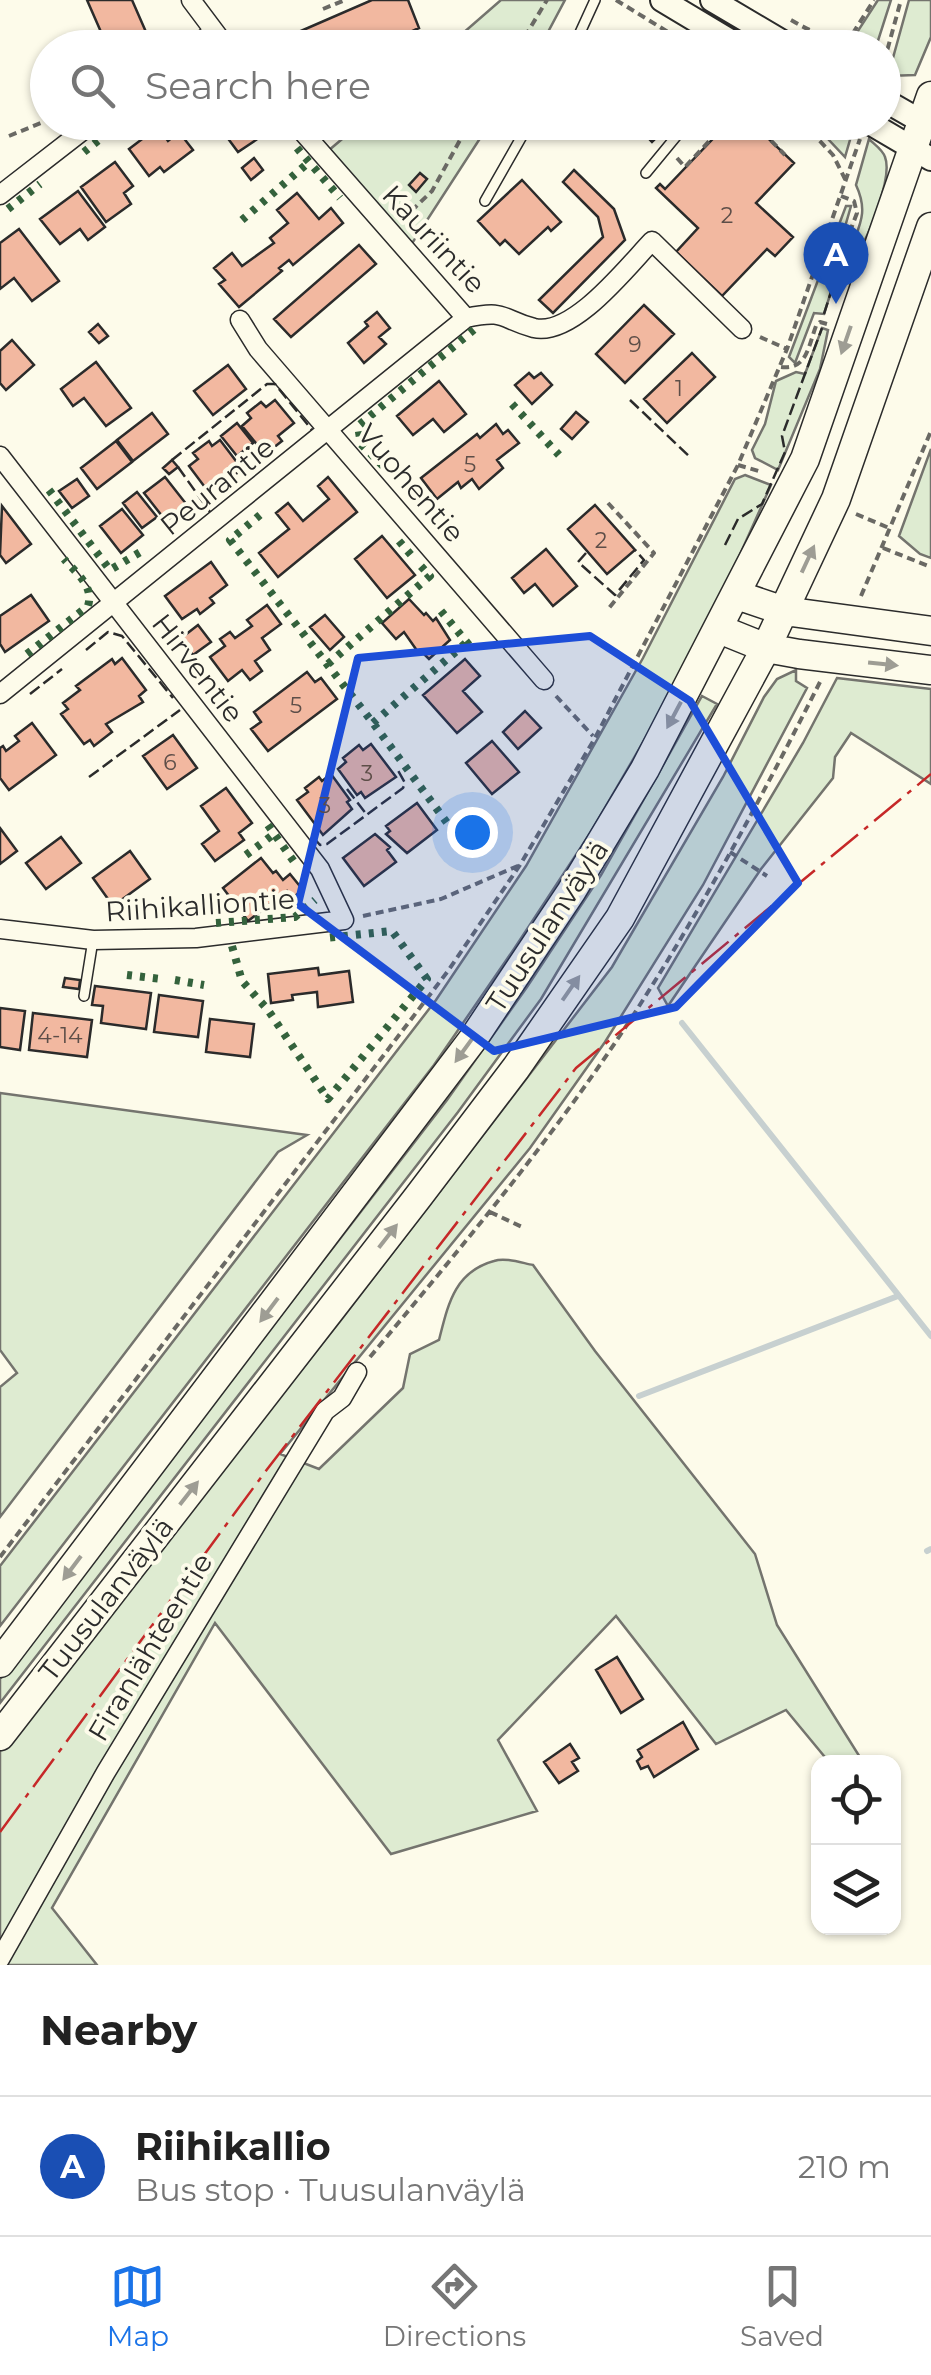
<!DOCTYPE html>
<html lang="en">
<head>
<meta charset="utf-8">
<style>
	body { margin:0; font-family:Montserrat,sans-serif; background:#f6f6f6; color:#222 }
	.controls { position:absolute; right:30px; bottom:30px; display:grid; overflow:hidden; border-radius:20px; box-shadow:0 2px 8px #0004 }
	.controls button { width:90px; height:90px; display:grid; place-items:center; padding:0; border:0; border-bottom:2px solid #e0e0e0; background:#fff; color:#222; font:50px sans-serif }
	.you { position:absolute; left:472px; top:832px; width:35px; height:35px; margin:-25px; border:8px solid #fff; border-radius:50%; background:#1a73e8; box-shadow:0 0 0 15px #1a73e833 }
	.badge { display:grid; place-items:center; width:65px; height:65px; border-radius:50%; background:#1a73e8; color:#fff; font-size:32px; font-weight:700 }
	.pin { position:absolute; translate:-50% -82px; filter:drop-shadow(0 2px 5px #0008) }
	.pin::after { content:''; position:absolute; top:52px; width:35px; height:30px; background:inherit; clip-path:polygon(0 0,100% 0,50% 100%) }
	.list { margin:0; padding:0; list-style:none }
	h2 { display:flex; justify-content:space-between; align-items:center; height:130px; margin:0; padding:0 40px; font-size:42px }
	h2 small { font-size:32px; font-weight:400; color:#767676 }
	.list li { display:grid; grid-template-columns:65px 1fr auto; gap:30px; align-items:center; box-sizing:border-box; height:140px; padding:0 40px; border-top:2px solid #e0e0e0 }
	.list b { display:block; font-size:38px; white-space:nowrap }
	.list p { margin:0; font-size:32px; white-space:nowrap; color:#767676 }
	.list em { font-size:32px; font-style:normal; color:#767676 }
	.icon { flex:none; width:55px; height:55px; fill:none; stroke:currentColor; stroke-width:2; stroke-linecap:round; stroke-linejoin:round }
	.map { position:relative; flex:none; width:931px; height:1965px; overflow:hidden }
	.search { position:absolute; background:#fff; box-shadow:0 2px 8px #0004; left:30px; right:30px; top:30px; height:110px; display:flex; align-items:center; gap:25px; box-sizing:border-box; padding:0 35px; border-radius:55px; color:#767676; font-size:38px }
	.sheet { height:270px; background:#fff }
	nav { display:flex; justify-content:space-around; align-items:center; box-sizing:border-box; height:140px; border-top:2px solid #e0e0e0; background:#fff; font-size:28px; color:#767676 }
	nav a { display:grid; justify-items:center; gap:5px }
	nav .on { color:#1a73e8 }
	.map>svg:first-child { display:block }
	.green { fill:#deebd1; stroke:#74746e; stroke-width:2.5 }
	.lines { fill:none; stroke-linecap:round; stroke-linejoin:round }
	.stream { stroke:#c7d0d0; stroke-width:6 }
	.building { fill:#f2b8a0; stroke:#2b2b2b; stroke-width:2.5 }
	.service-casing { stroke:#2b2b2b; stroke-width:12 }
	.minor-casing { stroke:#2b2b2b; stroke-width:21 }
	.tertiary-casing { stroke:#2b2b2b; stroke-width:26 }
	.primary-casing { stroke:#2b2b2b; stroke-width:31 }
	.path { stroke:#6a6964; stroke-width:4; stroke-dasharray:8 5; stroke-linecap:butt }
	.service { stroke:#fdfbea; stroke-width:9 }
	.minor { stroke:#fdfbea; stroke-width:18 }
	.tertiary { stroke:#fdfbea; stroke-width:22 }
	.primary { stroke:#fdfbea; stroke-width:28 }
	.hedge { stroke:#34623c; stroke-width:8; stroke-dasharray:5 8; stroke-linecap:butt }
	.fence { stroke:#2b2b2b; stroke-width:2.5; stroke-dasharray:12 5; stroke-linecap:butt }
	.power { stroke:#c62828; stroke-width:2.5; stroke-dasharray:35 8 5 8; stroke-linecap:butt }
	.oneway { fill:#9e9d94 }
	.marked { fill:#1d4ed8; fill-opacity:0.2; stroke:#1d4ed8; stroke-width:8; stroke-linejoin:round }
	.labels { text-anchor:middle; dominant-baseline:central; stroke-width:8; stroke-linejoin:round; paint-order:stroke }
	.number-label { font-size:22px; fill:#5d4e48 }
	.street-label { font-size:28px; fill:#2b2b2b; stroke:#fdfbea }
</style>
</head>
<body>
<div class="map">
<svg width="931" height="1965" viewBox="0 0 931 1965">
	<rect width="100%" height="100%" fill="#fdfbea"/>
	<!-- green -->
	<path class="green" d="M501 0H565L540 47H447Z
		M878 0H891L876 47H840L856 34Z
		M909 0H931V37L915 75 888 76Z
		M361 123H490L411 245 328 151Z
		M813 123H849L854 126 845 157Z
		M869 139C874 144 883 150 885 157 893 177 868 239 856 255L850 252C859 225 869 213 856 185Z
		M846 206H851L838 251 841 260 824 314 814 313 795 363 789 357Z
		M822 328 828 330 820 369 778 470 755 458 752 450 765 424 776 381 796 372 805 374Z
		M931 449V558L920 554 899 536Z
		M745 475 771 485 730 577 682 675 591 832 514 949 434 1065 0 1626V1566L436 1000 526 866 643 658 735 479Z
		M796 670V681L807 688 703 885 605 1042 530 1148 280 1454 319 1469 403 1388 410 1354 439 1340C448 1305 454 1272 494 1261 505 1257 522 1263 533 1265L595 1351 755 1554 777 1625 863 1762H829L786 1710 716 1744 616 1616 498 1740 537 1811 391 1854 215 1623 52 1908 97 1965H0V1750L341 1320 612 967 723 777 764 697 777 679Z
		M837 678 931 689V784L851 733 835 757 833 778 761 869 668 1006 658 988 803 743Z
		M702 696 717 704 541 999 458 1112 0 1703V1679L447 1100 527 987 601 875Z
		M0 1093 307 1135 278 1152 0 1517V1387L17 1373 0 1350Z"/>
	<g class="lines">
		<!-- stream -->
		<path class="stream" d="M682 1023 931 1336
			M639 1396 898 1296
			M927 1551 931 1549"/>
	</g>
	<!-- building -->
	<path class="building" d="M87 0H132L153 48H108Z
		M372 0H408L419 28 376 48H292L287 37Z
		M193 122H243L256 140 238 152 218 125 203 136Z
		M633 122H647L659 135 652 142Z
		M729 122H751L794 163 756 203 793 237 775 256 767 249 722 296 676 252 698 228 656 188 660 184 665 189Z
		M158 127 168 141 179 132 193 150 164 172 160 167 149 176 129 149Z
		M254 158 263 170 251 180 242 168Z
		M115 162 133 186 124 193 131 204 106 222 81 187Z
		M574 170 614 209 625 240 553 313 539 300 603 237 598 217 563 182Z
		M420 173 427 179 416 192 409 185Z
		M522 180 561 222 551 231 548 227 519 254 505 240 500 245 478 221Z
		M78 191 105 227 88 240 80 229 60 244 40 219Z
		M297 193 319 219 331 208 343 223 293 265 289 260 279 268 282 271 239 307 219 284 225 280 214 268 232 253 242 266 274 243 270 238 288 223 277 210Z
		M19 229 59 281 32 301 14 278 0 289V243Z
		M359 245 376 264 291 337 274 319Z
		M644 305 674 334 625 383 596 354Z
		M377 312 390 328 379 337 386 344 364 363 348 343 368 326 365 322Z
		M98 324 108 336 99 343 89 332Z
		M12 340 34 365 6 390 0 383V351Z
		M692 353 715 377 667 423 644 399Z
		M96 362 131 408 106 426 84 398 73 406 61 389Z
		M228 365 246 389 213 415 194 391Z
		M529 373 534 378 541 373 552 385 532 404 515 385Z
		M439 381 466 414 444 432 433 419 413 435 397 416Z
		M275 400 294 423 278 436 282 441 268 452 263 445 260 448 242 426 251 418 247 413 261 402 266 407Z
		M576 412 588 422 572 439 561 429Z
		M152 413 168 434 133 461 117 440Z
		M237 423 253 443 237 456 221 436Z
		M496 424 503 434 508 430 519 443 497 460 503 468 479 489 472 479 461 488 458 482 437 499 421 478 477 434 480 438Z
		M220 440 239 465 237 467 240 471 226 481 223 477 207 490 189 466 198 459 193 453 209 441 212 446Z
		M116 441 132 462 97 489 81 468Z
		M172 460 178 467 169 474 163 468Z
		M165 477 187 505 166 521 144 493Z
		M328 477 357 512 278 577 259 553 289 529 276 513 288 503 303 521 329 499 318 486Z
		M77 479 89 496 72 508 59 491Z
		M137 492 157 517 142 528 123 503Z
		M595 505 635 550 607 574 568 529Z
		M2 506 31 544 6 563 0 555Z
		M122 509 143 535 121 553 100 526Z
		M382 536 415 575 387 598 355 559Z
		M546 549 577 586 553 606 535 584 524 593 512 578Z
		M211 562 227 585 210 598 214 603 200 614 197 609 182 619 165 596Z
		M31 595 49 621 5 652 0 644V616Z
		M409 599 424 615 426 613 433 621 436 618 450 640 429 659 420 650 418 652 404 632 396 639 382 623Z
		M267 605 281 624 262 638 270 650 255 661 262 671 250 680 242 670 228 681 210 657 225 646 220 639 230 632 235 638 252 626 247 620Z
		M325 615 344 637 330 650 310 627Z
		M198 625 211 642 193 655 180 639Z
		M122 658 146 690 139 696 143 702 106 724 112 732 94 746 90 740 84 744 61 714 68 709 63 703 80 690 76 686 112 659 115 664Z
		M465 659 480 676 463 691 482 712 457 733 423 695Z
		M307 672 315 682 321 678 337 699 268 751 251 729 261 722 254 712Z
		M525 711 541 728 518 749 503 732Z
		M32 723 56 755 9 790 0 778V748L3 746 6 751 19 741 15 736Z
		M173 735 197 768 167 789 143 756Z
		M492 741 519 772 492 794 466 763Z
		M371 744 396 777 365 798 361 792 357 795 338 769 346 762 343 758 359 745 363 750Z
		M331 774 350 800 347 802 352 809 323 835 297 800 308 792 305 788 319 777 322 781Z
		M226 788 252 823 239 833 244 840 215 861 202 844 219 831 201 806Z
		M417 803 437 830 407 853 386 834 390 831 386 826Z
		M0 828 17 851 0 864Z
		M375 834 390 847 387 850 396 862 364 886 343 858Z
		M61 837 81 863 46 889 26 863Z
		M130 851 150 879 113 906 93 878Z
		M261 858 273 873 276 871 283 880 290 874 303 890 292 898 287 891 248 921 223 888Z
		M318 968 319 975 349 971 353 1002 318 1007 317 992 292 995 293 1000 271 1003 268 974Z
		M65 978 80 980 79 989 63 987Z
		M95 986 151 993 146 1029 101 1023 103 1006 92 1005Z
		M159 995 203 1001 198 1037 154 1032Z
		M0 1008 25 1011 20 1050 0 1047Z
		M33 1013 92 1020 87 1057 29 1050Z
		M210 1019 254 1024 250 1057 206 1052Z
		M617 1657 643 1699 621 1713 596 1670Z
		M683 1722 698 1749 654 1777 648 1766 641 1769 637 1761 642 1757 638 1750Z
		M570 1744 579 1758 572 1762 578 1771 559 1783 544 1762Z"/>
	<g class="lines">
		<defs>
			<path id="service" d="M573 48 595 0
				M646 173 688 122
				M485 201 530 122
				M84 996 93 940"/>
			<path id="minor" d="M191 0 227 48
				M192 48 213 32
				M294 122 466 318
				M0 195 94 122
				M240 320 258 349 544 680
				M0 456 320 869 344 920 196 938 93 940 0 929
				M0 694 466 318C507 309 500 319 534 328 573 337 627 267 652 241L742 329
				M0 1959 106 1772 325 1411 342 1398 357 1372"/>
			<path id="tertiary" d="M662 0 742 48
				M712 0 793 48
				M884 100 931 127
				M868 122 931 159"/>
			<path id="primary" d="M737 595 784 611 931 631
				M719 629 766 648 799 654 931 670
				M0 1663 473 1039 571 892 645 769 805 459 931 96
				M0 1736 418 1197 516 1068 620 918 766 648 836 499 931 227"/>
		</defs>
		<!-- service casing -->
		<use href="#service" class="service-casing"/>
		<!-- minor casing -->
		<use href="#minor" class="minor-casing"/>
		<!-- tertiary casing -->
		<use href="#tertiary" class="tertiary-casing"/>
		<!-- primary casing -->
		<use href="#primary" class="primary-casing"/>
		<!-- path -->
		<path class="path" d="M616 0 694 48
			M323 9 345 0
			M791 20C814 33 826 40 853 33L874 0
			M155 48 160 36 178 35
			M518 48 547 0
			M884 62 901 0
			M753 122 785 155
			M802 122 833 155 846 181
			M9 136 48 120
			M677 158 685 167 727 122
			M841 196 854 201 857 213 842 252 851 261
			M402 220 432 191 470 122
			M760 337 787 349
			M781 367C807 370 808 347 816 326L820 322 827 324
			M738 465 762 472
			M608 503 654 553 609 608
			M856 514 889 528
			M883 548 931 567
			M861 596 931 431
			M556 696 593 736
			M730 852 767 876
			M363 916 441 899 520 865
			M490 1212 522 1227
			M370 1357C462 1246 556 1135 634 1014 703 907 763 795 820 682
			M0 1557 448 971 520 865 595 738 738 465 787 349 860 139"/>
		<!-- service -->
		<use href="#service" class="service"/>
		<!-- minor -->
		<use href="#minor" class="minor"/>
		<!-- tertiary -->
		<use href="#tertiary" class="tertiary"/>
		<!-- primary -->
		<use href="#primary" class="primary"/>
		<!-- hedge -->
		<path class="hedge" d="M274 122 278 128
			M297 148 340 198
			M84 152 121 122
			M8 209 40 184
			M242 220 309 162
			M512 404 559 455
			M383 466 361 444 358 426 476 328
			M49 490 110 570 142 551
			M260 515 230 540 373 723 468 851
			M399 541 412 556
			M441 611 474 651
			M27 654 88 606C94 586 77 574 64 559
			M328 664 430 576 418 563
			M373 723 467 642
			M268 825 297 866
			M246 855 274 834
			M216 923 295 917 315 900
			M232 946 242 981 268 1010 328 1099 427 979 392 931 325 938
			M127 975 161 979
			M175 980 204 985"/>
		<!-- fence -->
		<path class="fence" d="M824 314 841 260
			M630 400 691 458
			M172 460 267 384H275L312 430
			M178 467 210 512
			M725 545 738 519 762 504 785 452 782 436 822 328
			M586 553 578 562 615 595 644 560 635 550
			M86 650 108 632 122 636 173 698
			M30 694 62 669
			M89 777 180 710
			M347 789 367 815
			M313 837 320 845 327 844 403 788 405 783 396 767"/>
		<!-- power -->
		<path class="power" d="M0 1832 265 1472 576 1068 931 774"/>
	</g>
	<!-- one-way arrows -->
	<defs><path id="oneway-solid" d="M-6-.8H1V-3.2L6.5 0L1 3.2V.8H-6Z" transform="scale(2.5)"/></defs>
	<g class="oneway">
		<use href="#oneway-solid" transform="translate(846 340) rotate(109)"/>
		<use href="#oneway-solid" transform="translate(808 559) rotate(-65)"/>
		<use href="#oneway-solid" transform="translate(883 664) rotate(6)"/>
		<use href="#oneway-solid" transform="translate(674 715) rotate(118)"/>
		<use href="#oneway-solid" transform="translate(571 988) rotate(-55)"/>
		<use href="#oneway-solid" transform="translate(464 1050) rotate(126)"/>
		<use href="#oneway-solid" transform="translate(388 1236) rotate(-52)"/>
		<use href="#oneway-solid" transform="translate(269 1310) rotate(127)"/>
		<use href="#oneway-solid" transform="translate(189 1493) rotate(-52)"/>
		<use href="#oneway-solid" transform="translate(72 1568) rotate(127)"/>
	</g>
	<!-- marked area -->
	<path class="marked" d="M590 636 690 701 798 883 676 1007 494 1051 298 904 358 658Z"/>
	<g class="labels">
		<!-- number labels -->
		<g class="number-label">
			<text x="727" y="215">2</text>
			<text x="635" y="344">9</text>
			<text x="679" y="388">1</text>
			<text x="470" y="464">5</text>
			<text x="601" y="540">2</text>
			<text x="296" y="705">5</text>
			<text x="170" y="762">6</text>
			<text x="367" y="773">3</text>
			<text x="325" y="805">3</text>
			<text x="60" y="1035">4-14</text>
		</g>
		<!-- street labels -->
		<g class="street-label">
			<text transform="translate(434 239) rotate(47)">Kauriintie</text>
			<text transform="translate(411 483) rotate(49)">Vuohentie</text>
			<text transform="translate(217 486) rotate(-39)">Peurantie</text>
			<text transform="translate(198 668) rotate(52)">Hirventie</text>
			<text transform="translate(200 905) rotate(-4)">Riihikalliontie</text>
			<text transform="translate(547 926) rotate(-57)">Tuusulanväylä</text>
			<text transform="translate(106 1599) rotate(-52)">Tuusulanväylä</text>
			<text transform="translate(150 1647) rotate(-59)">Firanlähteentie</text>
		</g>
	</g>
</svg>
<div class="controls">
<button><svg class="icon" aria-label="locate" viewBox="0 0 24 24"><circle cx="12" cy="12" r="6"/><path d="M12 2v4M12 18v4M2 12h4M18 12h4"/></svg></button>
<button><svg class="icon" aria-label="layers" viewBox="0 0 24 24"><path d="M12 4l9 5-9 5-9-5zM3 14l9 5 9-5"/></svg></button>
</div>
<div class="you"></div>
<div class="pin badge" style="left:836px;top:304px;background:#1a4fb4">A</div>
<div class="search"><svg class="icon" aria-label="search" viewBox="0 0 24 24"><circle cx="10" cy="10" r="6"/><path d="M15 15l6 6"/></svg>Search here</div>
</div>
<section class="sheet">
<h2>Nearby<small></small></h2>
<ul class="list">
<li><span class="badge" style="background:#1a4fb4">A</span><div><b>Riihikallio</b><p>Bus stop · Tuusulanväylä</p></div><em>210 m</em></li>
</ul>
</section>
<nav>
<a class="on"><svg class="icon" aria-label="map" viewBox="0 0 24 24"><path d="M3 6l6-2 6 2 6-2v14l-6 2-6-2-6 2zM9 4v14M15 6v14"/></svg>Map</a>
<a><svg class="icon" aria-label="directions" viewBox="0 0 24 24"><path d="M12 3l9 9-9 9-9-9zM9 14v-3h6M13 9l2 2-2 2"/></svg>Directions</a>
<a><svg class="icon" aria-label="saved" viewBox="0 0 24 24"><path d="M7 4h10v16l-5-4-5 4z"/></svg>Saved</a>
</nav>
</body>
</html>
